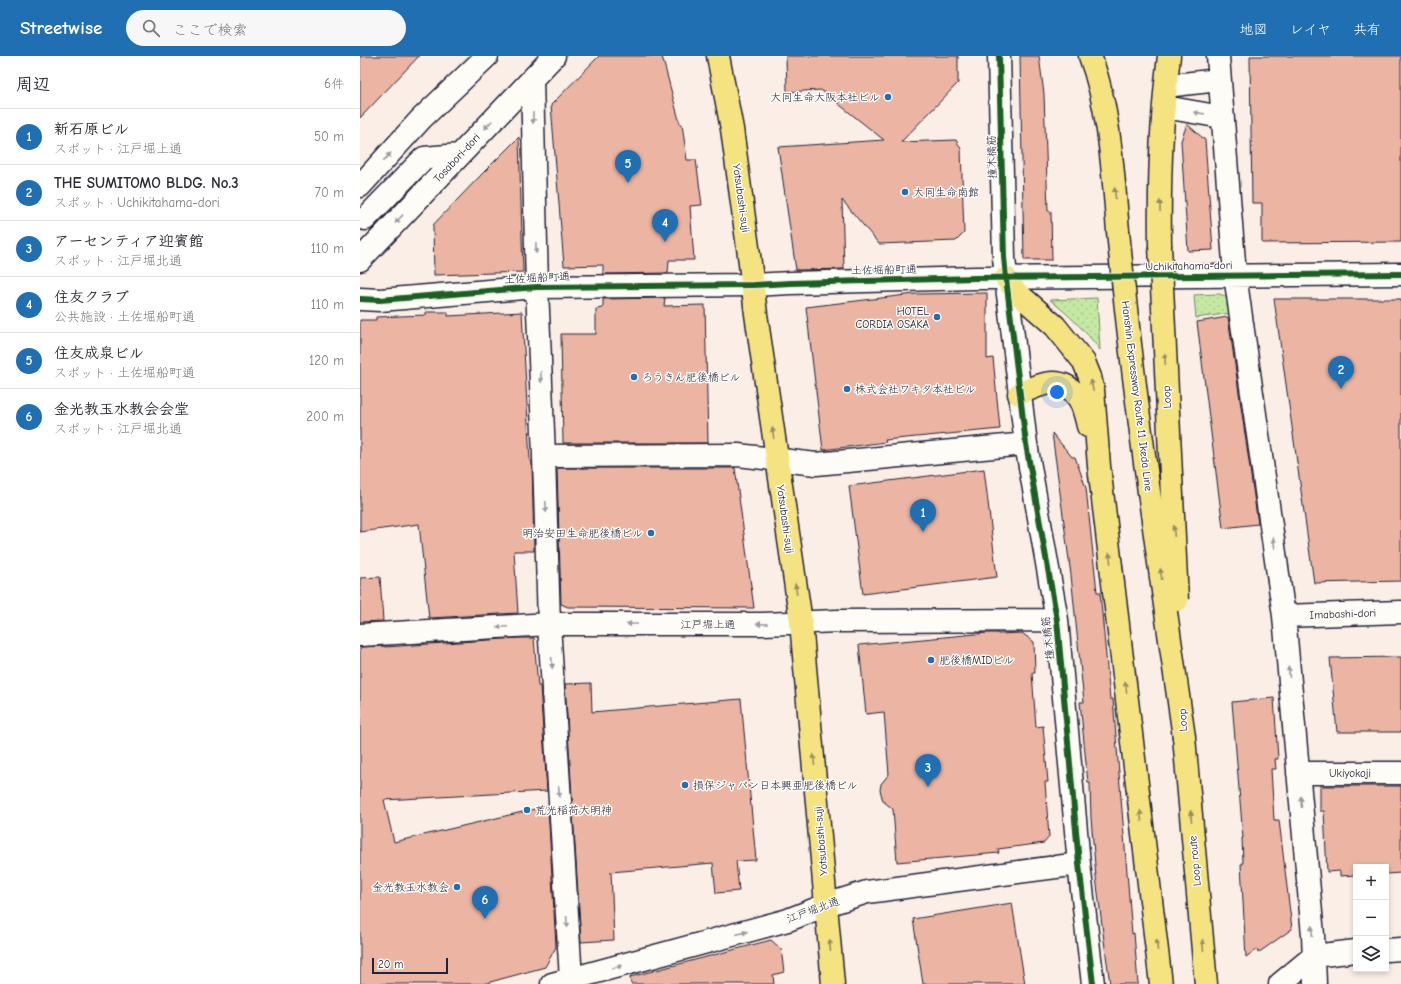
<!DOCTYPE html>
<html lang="ja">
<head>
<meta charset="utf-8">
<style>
	body { margin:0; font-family:"Comic Neue","Klee One",sans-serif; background:#f7f7f7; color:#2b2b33 }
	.controls { position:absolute; right:12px; bottom:12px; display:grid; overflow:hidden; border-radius:0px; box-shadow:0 2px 6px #0003 }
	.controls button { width:36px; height:36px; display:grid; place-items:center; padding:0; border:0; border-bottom:1px solid #e1e1e2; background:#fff; color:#2b2b33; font:20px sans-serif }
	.scale { position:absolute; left:12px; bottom:10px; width:76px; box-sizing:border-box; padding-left:4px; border:2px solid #22223b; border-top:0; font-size:11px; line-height:14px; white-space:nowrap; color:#22223b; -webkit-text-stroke:3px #fdfcf7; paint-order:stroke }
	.you { position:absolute; left:697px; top:336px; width:14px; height:14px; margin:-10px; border:3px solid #fff; border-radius:50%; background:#1a73e8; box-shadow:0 0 0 6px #1a73e833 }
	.badge { display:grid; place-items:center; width:26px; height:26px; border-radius:50%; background:#1f6fb2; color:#fff; font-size:13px; font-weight:700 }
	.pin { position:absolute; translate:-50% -33px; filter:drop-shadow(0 1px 2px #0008) }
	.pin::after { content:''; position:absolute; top:21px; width:14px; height:12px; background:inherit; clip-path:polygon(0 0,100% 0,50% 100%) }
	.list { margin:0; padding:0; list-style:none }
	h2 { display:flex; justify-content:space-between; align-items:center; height:52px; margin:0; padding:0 16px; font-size:17px }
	h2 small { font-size:13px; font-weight:400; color:#7c7c81 }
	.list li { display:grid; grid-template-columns:26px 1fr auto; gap:12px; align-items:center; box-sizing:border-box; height:56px; padding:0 16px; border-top:1px solid #e1e1e2 }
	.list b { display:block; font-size:15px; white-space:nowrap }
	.list p { margin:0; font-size:13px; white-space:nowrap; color:#7c7c81 }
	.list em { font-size:13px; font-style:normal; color:#7c7c81 }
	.icon { flex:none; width:22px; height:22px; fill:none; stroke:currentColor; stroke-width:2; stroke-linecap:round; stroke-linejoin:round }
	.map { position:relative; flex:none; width:1041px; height:928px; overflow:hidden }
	header { display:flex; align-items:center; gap:24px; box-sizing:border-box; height:56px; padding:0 20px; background:#1f6fb2; color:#fff }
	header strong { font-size:19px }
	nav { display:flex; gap:22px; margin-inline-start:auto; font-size:14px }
	.search { width:280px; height:36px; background:#f7f7f7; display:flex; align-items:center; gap:10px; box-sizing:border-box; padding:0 14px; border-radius:22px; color:#7c7c81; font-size:15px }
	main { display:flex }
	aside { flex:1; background:#fff }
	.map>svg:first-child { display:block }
	.grass { fill:url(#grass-dots); stroke:#74866e }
	.building { fill:#ecb4a3; stroke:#22223b }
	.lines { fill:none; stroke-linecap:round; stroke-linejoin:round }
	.minor-casing { stroke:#22223b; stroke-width:25 }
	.major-casing { stroke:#22223b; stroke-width:25 }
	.highway-casing { stroke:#22223b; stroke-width:25 }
	.minor { stroke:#fdfcf7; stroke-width:22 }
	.major { stroke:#f5e382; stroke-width:22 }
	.highway { stroke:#f5e382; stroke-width:22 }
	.highway-bridge-casing { stroke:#22223b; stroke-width:25; stroke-linecap:butt }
	.highway-bridge { stroke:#f5e382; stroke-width:22 }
	.cycleway-casing { stroke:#fdfcf7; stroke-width:8 }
	.cycleway { stroke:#1b5e20; stroke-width:6 }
	.oneway { fill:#9a9aa2 }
	.oneway2 { fill:#968c62 }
	.poi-dot { fill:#1f6fb2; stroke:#fdfcf7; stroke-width:1.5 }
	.labels { text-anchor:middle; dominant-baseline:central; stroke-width:3; stroke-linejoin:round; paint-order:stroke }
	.poi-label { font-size:11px; fill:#22223b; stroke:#fdfcf7; text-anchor:start }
	.street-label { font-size:11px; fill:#22223b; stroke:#fdfcf7 }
</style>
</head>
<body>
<header>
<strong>Streetwise</strong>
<div class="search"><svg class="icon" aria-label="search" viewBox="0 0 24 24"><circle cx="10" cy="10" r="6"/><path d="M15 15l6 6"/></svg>ここで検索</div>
<nav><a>地図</a><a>レイヤ</a><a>共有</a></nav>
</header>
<main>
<aside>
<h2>周辺<small>6件</small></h2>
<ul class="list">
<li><span class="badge">1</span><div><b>新石原ビル</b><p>スポット · 江戸堀上通</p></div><em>50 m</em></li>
<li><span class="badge">2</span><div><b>THE SUMITOMO BLDG. No.3</b><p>スポット · Uchikitahama-dori</p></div><em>70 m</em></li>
<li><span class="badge">3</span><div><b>アーセンティア迎賓館</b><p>スポット · 江戸堀北通</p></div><em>110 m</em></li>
<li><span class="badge">4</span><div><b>住友クラブ</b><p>公共施設 · 土佐堀船町通</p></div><em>110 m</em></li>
<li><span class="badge">5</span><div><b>住友成泉ビル</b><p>スポット · 土佐堀船町通</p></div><em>120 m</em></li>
<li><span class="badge">6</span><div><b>金光教玉水教会会堂</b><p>スポット · 江戸堀北通</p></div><em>200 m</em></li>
</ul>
</aside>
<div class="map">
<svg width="1041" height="928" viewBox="0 0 1041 928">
	<defs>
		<pattern id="grass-dots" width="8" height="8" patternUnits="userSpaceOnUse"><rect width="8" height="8" fill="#c5e9a2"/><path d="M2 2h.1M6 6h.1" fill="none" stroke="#a9c88c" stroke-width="1.8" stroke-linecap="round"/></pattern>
	</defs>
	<rect width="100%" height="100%" fill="#faeee6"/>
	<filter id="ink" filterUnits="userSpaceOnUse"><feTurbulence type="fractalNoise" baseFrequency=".025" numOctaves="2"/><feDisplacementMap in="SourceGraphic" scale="8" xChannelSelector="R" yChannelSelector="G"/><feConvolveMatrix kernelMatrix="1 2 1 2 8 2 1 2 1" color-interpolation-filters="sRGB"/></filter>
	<g filter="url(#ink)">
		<!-- grass -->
		<path class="grass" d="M859 238 870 242 872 257 836 262 834 239Z
			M737 242 740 294C725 274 709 259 690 244Z"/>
		<!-- building -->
		<path class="building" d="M0 0H59L0 62Z
			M239 0H302L320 68H322L327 104H336L342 149 330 150 334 204H309L308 217 243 218V209L204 210 191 49Z
			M426 0H598V27L541 86 596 84 601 93 604 177 596 185 519 188 482 144 484 213 436 214 418 91 524 84 461 34 427 36Z
			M660 0H679L684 38 688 155H691L692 204H664Z
			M890 0H1041V186L902 187V147H892Z
			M827 68 845 84 853 194 828 195 821 85Z
			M159 81 163 216 74 219 73 169 122 118Z
			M627 237V303L633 302 640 373 525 384 526 386 463 394 446 251 555 238Z
			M305 242 304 250 345 249 348 387H203L201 278H236V253L243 252V243Z
			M914 243H1041V525L954 527Z
			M66 256H88V260L162 256 170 405H172L174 495H154L158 557 69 562 59 468 0 476V264H16V261L66 259Z
			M868 261 898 468 863 472 837 266Z
			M692 377 712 401H715L726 432 737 536H740L750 643H753L772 878 774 877 778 928H750L743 877 736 821 731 762 730 727H728L720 646H724L711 519Z
			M197 412H375L394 552 208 551 201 548Z
			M624 413 637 521 503 538 489 430Z
			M20 521 23 565 0 566V522Z
			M627 577H638V578L662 577 674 586 675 617H672L676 671 683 670 688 726H685L689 781 684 787 638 793 639 797 537 806 533 753 523 745 520 734 521 728 529 718 524 656 506 658 499 589Z
			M159 582H174L178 630H180L187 735 24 744 34 786 188 750 196 891 185 911 123 928H0V591L25 590V591Z
			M1041 601V676H977L970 602Z
			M231 627 232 656 381 643 396 804 376 805 379 835 356 837 353 807 251 816 254 884 221 886 205 628Z
			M914 642 918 703H915L916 713H911L914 764H919L932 873 898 897 897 893 886 901 881 808H883L882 782H883L872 646Z
			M960 730H1041V817L1026 818V811H996V819L980 820V815L967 816 964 755H960Z
			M652 847 665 928H563L553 863Z
			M411 884 421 893 424 916 413 919 414 928H271L270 921Z"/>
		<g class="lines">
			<defs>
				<path id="minor" d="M639 0 644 201 646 222 666 388 697 564 719 808 733 928
					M858 0 875 219 924 560 953 879 955 928
					M172 23 177 231 184 400 189 568 211 923
					M814 29 859 24
					M816 53 862 61
					M0 130 61 63 127 0
					M5 163 64 102 99 99
					M0 204 194 0
					M0 243 20 244 177 231 393 229 431 227 616 222 1041 218
					M184 400 378 399 456 408 666 388
					M924 560 1041 556
					M0 579 189 568H403L478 565 697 564
					M938 717H1041
					M1026 894 1041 893
					M192 928 428 864 466 849 507 836 719 808
					M920 928 954 900 996 895"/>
				<path id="major" d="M358 0 372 73 389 199 396 258 441 566 473 928"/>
				<path id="highway" d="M730 0C750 53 753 119 758 175
					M800 189C799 125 801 63 809 0
					M646 222 655 235 695 270 724 306 730 321 733 334 739 410 801 928
					M659 338C681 327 704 318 719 343 724 351 726 362 728 370
					M824 681 846 928"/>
			</defs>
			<!-- minor casing -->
			<use href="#minor" class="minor-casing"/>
			<!-- major casing -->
			<use href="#major" class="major-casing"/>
			<!-- highway casing -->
			<use href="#highway" class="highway-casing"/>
			<!-- minor -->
			<use href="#minor" class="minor"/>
			<!-- major -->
			<use href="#major" class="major"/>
			<!-- highway -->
			<use href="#highway" class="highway"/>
			<defs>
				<path id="highway-bridge" d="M758 175C774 345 800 513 824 681
					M800 189 817 544"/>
			</defs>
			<!-- highway-bridge casing -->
			<use href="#highway-bridge" class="highway-bridge-casing"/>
			<!-- highway-bridge -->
			<use href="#highway-bridge" class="highway-bridge"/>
			<defs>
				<path id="cycleway" d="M639 0 644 201 646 222 666 388 697 564 719 808 733 928
					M0 243 20 244 177 231 393 229 431 227 616 222 1041 218"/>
			</defs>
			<!-- cycleway casing -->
			<use href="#cycleway" class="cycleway-casing"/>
			<!-- cycleway -->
			<use href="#cycleway" class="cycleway"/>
		</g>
		<!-- one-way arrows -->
		<defs><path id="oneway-solid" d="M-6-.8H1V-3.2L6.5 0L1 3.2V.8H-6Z"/></defs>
		<g class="oneway">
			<use href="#oneway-solid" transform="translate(839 57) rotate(-171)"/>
			<use href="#oneway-solid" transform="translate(173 62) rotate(89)"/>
			<use href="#oneway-solid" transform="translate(128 69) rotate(134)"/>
			<use href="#oneway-solid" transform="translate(27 101) rotate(-47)"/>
			<use href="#oneway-solid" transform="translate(39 163) rotate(133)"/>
			<use href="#oneway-solid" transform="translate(176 192) rotate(89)"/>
			<use href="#oneway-solid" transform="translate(181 321) rotate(88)"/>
			<use href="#oneway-solid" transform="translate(186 451) rotate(88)"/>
			<use href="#oneway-solid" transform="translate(914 487) rotate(-98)"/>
			<use href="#oneway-solid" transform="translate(272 568) rotate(180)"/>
			<use href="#oneway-solid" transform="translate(402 568) rotate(179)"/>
			<use href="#oneway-solid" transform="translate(142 571) rotate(177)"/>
			<use href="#oneway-solid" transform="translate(192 607) rotate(86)"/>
			<use href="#oneway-solid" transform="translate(929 616) rotate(-95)"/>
			<use href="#oneway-solid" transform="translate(199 736) rotate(87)"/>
			<use href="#oneway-solid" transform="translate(941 746) rotate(-95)"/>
			<use href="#oneway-solid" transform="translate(207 866) rotate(86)"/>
			<use href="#oneway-solid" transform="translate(952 875) rotate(-94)"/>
			<use href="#oneway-solid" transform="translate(382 877) rotate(-15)"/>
			<use href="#oneway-solid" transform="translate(257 911) rotate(-15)"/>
		</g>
		<g class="oneway2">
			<use href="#oneway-solid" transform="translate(755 137) rotate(-95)"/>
			<use href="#oneway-solid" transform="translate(800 150) rotate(-91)"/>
			<use href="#oneway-solid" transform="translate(805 303) rotate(-93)"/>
			<use href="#oneway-solid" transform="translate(732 329) rotate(-102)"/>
			<use href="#oneway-solid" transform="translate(413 377) rotate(-98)"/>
			<use href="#oneway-solid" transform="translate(814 475) rotate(-93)"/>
			<use href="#oneway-solid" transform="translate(750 502) rotate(-97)"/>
			<use href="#oneway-solid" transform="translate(801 518) rotate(-98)"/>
			<use href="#oneway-solid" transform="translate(436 533) rotate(-98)"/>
			<use href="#oneway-solid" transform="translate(766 631) rotate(-97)"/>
			<use href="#oneway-solid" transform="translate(454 704) rotate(-95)"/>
			<use href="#oneway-solid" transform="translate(781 760) rotate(-97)"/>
			<use href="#oneway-solid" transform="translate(831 760) rotate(-95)"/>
			<use href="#oneway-solid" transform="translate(470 889) rotate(-95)"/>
			<use href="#oneway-solid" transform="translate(797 889) rotate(-96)"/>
			<use href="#oneway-solid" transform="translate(843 889) rotate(-95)"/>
		</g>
	</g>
	<!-- markers -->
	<g class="poi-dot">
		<circle cx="528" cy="41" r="4"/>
		<circle cx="545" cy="136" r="4"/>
		<circle cx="577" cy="261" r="4"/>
		<circle cx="274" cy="321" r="4"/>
		<circle cx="487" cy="333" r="4"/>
		<circle cx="291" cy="477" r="4"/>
		<circle cx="571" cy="604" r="4"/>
		<circle cx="325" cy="729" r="4"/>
		<circle cx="167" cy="754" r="4"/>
		<circle cx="97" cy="831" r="4"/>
	</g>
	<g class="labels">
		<!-- poi labels -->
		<g class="poi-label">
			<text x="520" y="41" text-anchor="end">大同生命大阪本社ビル</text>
			<text x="553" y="136">大同生命南館</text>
			<text x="569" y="255" text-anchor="end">HOTEL<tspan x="569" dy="13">CORDIA OSAKA</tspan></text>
			<text x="282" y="321">ろうきん肥後橋ビル</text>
			<text x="495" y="333">株式会社ワキタ本社ビル</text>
			<text x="283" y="477" text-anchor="end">明治安田生命肥後橋ビル</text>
			<text x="579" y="604">肥後橋MIDビル</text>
			<text x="333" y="729">損保ジャパン日本興亜肥後橋ビル</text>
			<text x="175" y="754">荒光稲荷大明神</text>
			<text x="89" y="831" text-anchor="end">金光教玉水教会</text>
		</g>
		<!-- street labels -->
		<g class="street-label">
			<text transform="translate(632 101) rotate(-91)">撞木橋筋</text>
			<text transform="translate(97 102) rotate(-47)">Tosabori-dori</text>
			<text transform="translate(381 142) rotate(82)">Yotsubashi-suji</text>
			<text transform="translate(829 210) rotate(-1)">Uchikitahama-dori</text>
			<text transform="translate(524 214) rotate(-1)">土佐堀船町通</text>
			<text transform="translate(177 222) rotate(-3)">土佐堀船町通</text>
			<text transform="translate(777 340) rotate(83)">Hanshin Expressway Route 11 Ikeda Line</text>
			<text transform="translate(807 341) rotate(-93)">Loop</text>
			<text transform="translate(425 463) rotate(82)">Yotsubashi-suji</text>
			<text transform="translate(983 558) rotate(-2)">Imabashi-dori</text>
			<text x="348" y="568">江戸堀上通</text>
			<text transform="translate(688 582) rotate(-96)">撞木橋筋</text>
			<text transform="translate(823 664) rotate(-93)">Loop</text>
			<text x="990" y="717">Ukiyokoji</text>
			<text transform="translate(461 785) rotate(-95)">Yotsubashi-suji</text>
			<text transform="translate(835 805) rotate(-95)">Loop route</text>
			<text transform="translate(453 854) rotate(-20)">江戸堀北通</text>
		</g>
	</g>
</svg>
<div class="controls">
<button>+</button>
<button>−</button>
<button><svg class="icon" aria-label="layers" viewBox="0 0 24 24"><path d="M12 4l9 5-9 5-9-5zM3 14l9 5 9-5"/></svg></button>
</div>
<div class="scale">20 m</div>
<div class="you"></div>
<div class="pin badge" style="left:563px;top:476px">1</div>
<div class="pin badge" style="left:981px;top:333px">2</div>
<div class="pin badge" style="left:568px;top:731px">3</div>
<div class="pin badge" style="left:305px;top:186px">4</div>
<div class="pin badge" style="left:268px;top:127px">5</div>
<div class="pin badge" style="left:125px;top:863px">6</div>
</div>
</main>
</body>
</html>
